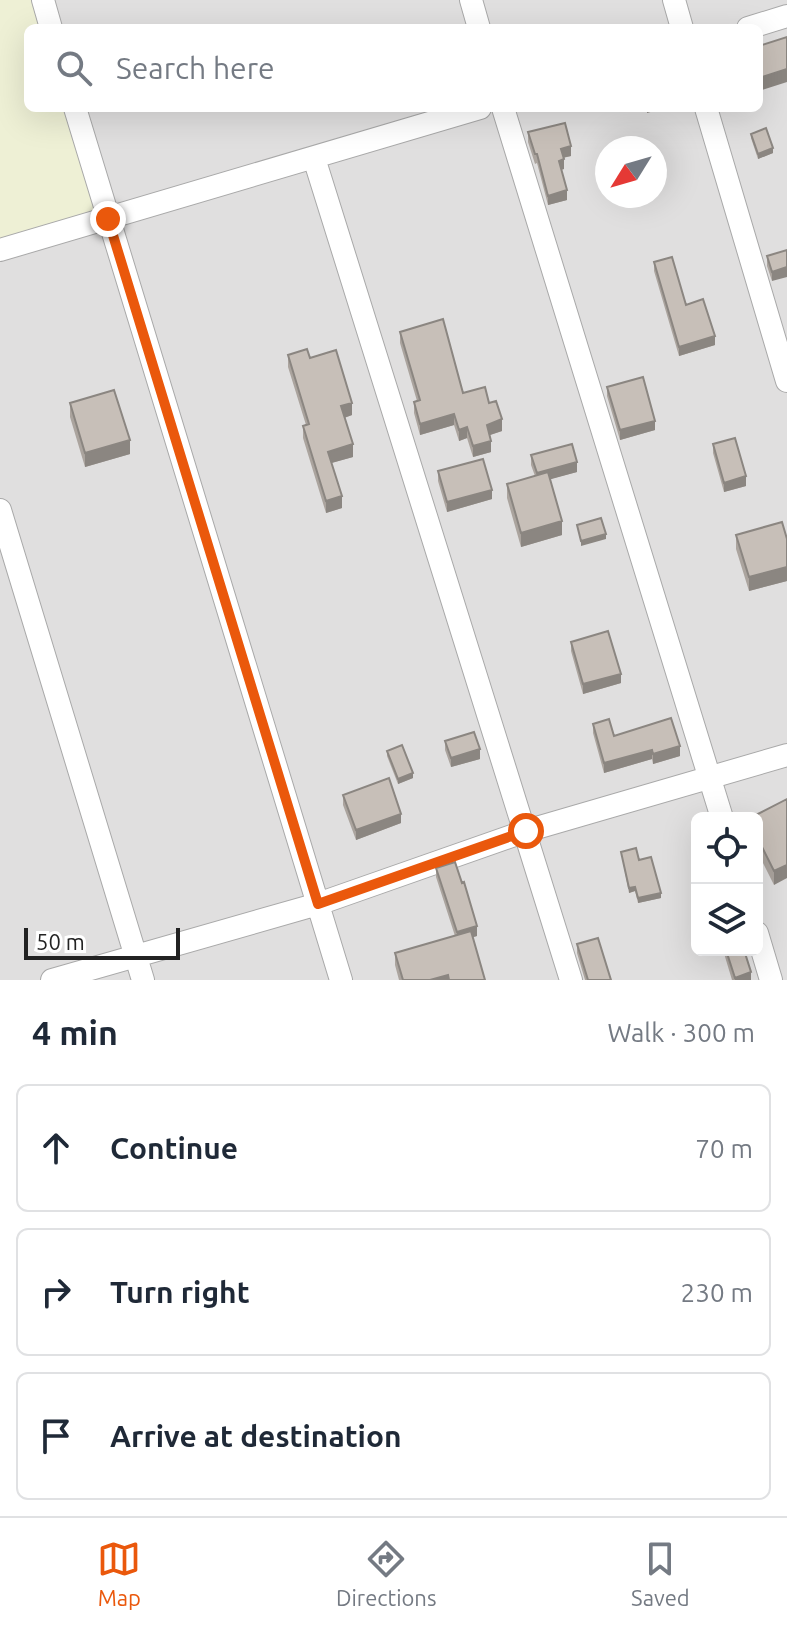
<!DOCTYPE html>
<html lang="en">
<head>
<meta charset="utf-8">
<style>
	body { margin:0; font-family:Ubuntu,sans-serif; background:#f6f6f7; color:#1f2937 }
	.controls { position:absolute; right:24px; bottom:24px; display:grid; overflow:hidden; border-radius:12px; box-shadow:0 8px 32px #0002 }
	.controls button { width:72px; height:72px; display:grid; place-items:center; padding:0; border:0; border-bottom:2px solid #e0e1e3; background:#fff; color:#1f2937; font:40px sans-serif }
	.compass { position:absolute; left:595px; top:136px; width:72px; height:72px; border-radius:50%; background:#fff; box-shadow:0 8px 32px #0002; rotate:233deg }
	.scale { position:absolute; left:24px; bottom:20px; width:156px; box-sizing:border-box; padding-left:8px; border:4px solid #222; border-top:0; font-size:22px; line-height:28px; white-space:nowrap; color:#222; -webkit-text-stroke:6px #fff; paint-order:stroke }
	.stop { position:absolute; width:24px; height:24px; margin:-18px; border:6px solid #ea580c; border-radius:50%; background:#fff }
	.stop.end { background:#ea580c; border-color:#fff; box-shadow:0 2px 8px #0008 }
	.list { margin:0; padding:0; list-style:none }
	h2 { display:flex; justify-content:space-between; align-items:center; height:104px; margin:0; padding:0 32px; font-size:34px }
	h2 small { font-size:26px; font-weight:400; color:#747a83 }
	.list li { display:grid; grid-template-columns:52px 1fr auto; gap:24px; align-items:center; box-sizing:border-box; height:128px; margin:0 16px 16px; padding:0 16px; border:2px solid #e0e1e3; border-radius:12px }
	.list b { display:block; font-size:30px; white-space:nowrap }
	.list em { font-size:26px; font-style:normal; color:#747a83 }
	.icon { flex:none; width:44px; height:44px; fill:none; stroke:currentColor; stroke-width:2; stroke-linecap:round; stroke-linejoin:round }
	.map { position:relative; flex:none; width:787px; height:980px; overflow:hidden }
	.search { position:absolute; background:#fff; box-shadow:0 8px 32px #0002; left:24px; right:24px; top:24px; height:88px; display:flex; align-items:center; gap:20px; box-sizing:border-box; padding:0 28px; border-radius:12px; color:#747a83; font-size:30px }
	.sheet { height:536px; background:#fff }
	nav { display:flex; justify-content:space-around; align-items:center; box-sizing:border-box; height:112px; border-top:2px solid #e0e1e3; background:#fff; font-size:22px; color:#747a83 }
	nav a { display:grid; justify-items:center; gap:4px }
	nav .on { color:#ea580c }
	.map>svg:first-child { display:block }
	.residential { fill:#e0dfdf; fill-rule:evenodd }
	.farmland { fill:#eef0d5 }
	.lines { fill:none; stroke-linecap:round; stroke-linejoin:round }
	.minor-casing { stroke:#a9a9a9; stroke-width:24 }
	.minor { stroke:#fff; stroke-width:22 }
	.wall { fill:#aba49e }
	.shaded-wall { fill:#8b8681 }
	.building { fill:#c7bfb8; stroke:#8b8681; stroke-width:2 }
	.route { stroke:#ea580c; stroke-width:10 }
</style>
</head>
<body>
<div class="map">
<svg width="787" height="980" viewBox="0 0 787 980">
	<rect width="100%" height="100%" fill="#f2efe9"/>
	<!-- residential -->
	<path class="residential" d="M43 0H787V980H0V250L75 108H759V28H51ZM607 148H655V196H607ZM697 818H757V950H697Z"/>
	<!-- farmland -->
	<path class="farmland" d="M0 0H43L51 28H28V108H75L108 219 0 250Z"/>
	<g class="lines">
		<defs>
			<path id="minor" d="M43 0 51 28
				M471 0 479 28
				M674 0 682 28
				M748 28 787 16
				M75 108 341 980
				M503 108 722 818
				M706 108 787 381
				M314 158 571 980
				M0 250 480 108
				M0 510 143 980
				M757 933 771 980
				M52 980 318 904 526 831 787 755"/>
		</defs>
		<!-- minor casing -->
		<use href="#minor" class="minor-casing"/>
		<!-- minor -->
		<use href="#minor" class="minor"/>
	</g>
	<!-- wall -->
	<path class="wall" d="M528 132 571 156 563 158 564 169 561 170 567 200 548 205 537 163 535 164 528 142Z
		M751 134 773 153 758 159 751 138Z
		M787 250 772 281 767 266V256Z
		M654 262 686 305 715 345 679 356 654 271Z
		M400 332 463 393 489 403 502 431 490 435 491 452 473 457 467 438 459 441 454 425 420 435 414 413V402L417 401 400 343Z
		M288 355 310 358 352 415 344 418 353 457 331 463 342 508 326 513 303 438V426L306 425 288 367Z
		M607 387 655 430 620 440 607 396Z
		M70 403 130 454 85 467 70 417Z
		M713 444 746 486 724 492 713 453Z
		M531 455 577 472 550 479 562 535 521 547 507 498V484L535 476 531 465Z
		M438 471 492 499 447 512 438 481Z
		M736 535 787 539V581L749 591 736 549Z
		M571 642 621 683 583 694 571 651Z
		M593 724 614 736 680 756 653 764 652 759 604 773 593 733Z
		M445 741 480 759 451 767 445 750Z
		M387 751 413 778 398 784 387 756Z
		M343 795 401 823 356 840 343 805Z
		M787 799 774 885 757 851V818Z
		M621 852 639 860 661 898 638 903 635 891 629 893Z
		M436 868 462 883 477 936 472 937 485 980H399L395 965V953L455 936 436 877Z
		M577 944 611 980H585L577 953Z
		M723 950H744L751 980H732Z"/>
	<!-- shaded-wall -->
	<path class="shaded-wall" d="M787 69V82L759 91V78Z
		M647 108H664L647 113Z
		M571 146V156L561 158V149Z
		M773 148V153L758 159V154Z
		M564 159V169L559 170V161Z
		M567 190V200L548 205V196Z
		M787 267V277L772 281V272Z
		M715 336V345L679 356V347Z
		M352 403V415L341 419V406Z
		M454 414V425L420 435V424Z
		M502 419V431L487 436V425Z
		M655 421V430L620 440V430Z
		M467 427V438L459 441V430Z
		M130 440V454L85 467V453Z
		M491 441V452L473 457V446Z
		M353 444V457L328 464V452Z
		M577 462V472L537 483V473Z
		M746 476V486L724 492V483Z
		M492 490V499L447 512V502Z
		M342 496V508L326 513V501Z
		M562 521V535L521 547V533Z
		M606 534V539L581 546V541Z
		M787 567V581L749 591V577Z
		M621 674V683L583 694V684Z
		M680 746V756L653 764V754Z
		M480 749V759L451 767V758Z
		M652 750V759L604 773V763Z
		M413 773V778L398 784V779Z
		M401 814V823L356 840V830Z
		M787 865V878L774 885V871Z
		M635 887V891L629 893V888Z
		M661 893V898L638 903V898Z
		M477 926V936L457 942V932Z
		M751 972V980H735V978Z
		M448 975V980H430Z"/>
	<!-- building -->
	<path class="building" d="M787 37V69L759 78V46Z
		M565 123 571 146 561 149 564 159 559 161 567 190 548 196 537 154H535L528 132Z
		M766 128 773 148 758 154 751 134Z
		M787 250V267L772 272 767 256Z
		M672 257 686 305 703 299 715 336 679 347 654 262Z
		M443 319 463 393 485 387 489 403 496 401 502 419 487 425 491 441 473 446 467 427 459 430 454 414 420 424 414 402 420 400 400 332Z
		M307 349 310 358 336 350 352 403 341 406 353 444 328 452 342 496 326 501 303 426 309 424 288 355Z
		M643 377 655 421 620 430 607 387Z
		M114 390 130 440 85 453 70 403Z
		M735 438 746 476 724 483 713 444Z
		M572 444 577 462 537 473 531 455Z
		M483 459 492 490 447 502 438 471Z
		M548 472 562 521 521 533 507 484Z
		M601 518 606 534 581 541 577 525Z
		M782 522 787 539V567L749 577 736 535Z
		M608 631 621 674 583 684 571 642Z
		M671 718 680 746 653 754 652 750 604 763 593 724 609 719 614 736Z
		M474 732 480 749 451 758 445 741Z
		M402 745 413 773 398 779 387 751Z
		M389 778 401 814 356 830 343 795Z
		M787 799V865L774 871 757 837V818H750Z
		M636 848 639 860 651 857 661 893 638 898 635 887 629 888 621 852Z
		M455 862 462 883 464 882 477 926 457 932 436 868Z
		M471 931 485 980H449L448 975 430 980H403L395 953Z
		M598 938 611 980H588L577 944Z
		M726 950H744L751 972 735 978Z"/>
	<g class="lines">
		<!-- route -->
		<path class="route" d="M108 219 318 904 526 831"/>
	</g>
</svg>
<div class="controls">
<button><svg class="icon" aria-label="locate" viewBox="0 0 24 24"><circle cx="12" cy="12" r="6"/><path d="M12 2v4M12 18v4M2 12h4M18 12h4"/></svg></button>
<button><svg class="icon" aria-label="layers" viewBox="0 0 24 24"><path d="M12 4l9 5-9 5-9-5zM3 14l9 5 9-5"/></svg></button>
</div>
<svg class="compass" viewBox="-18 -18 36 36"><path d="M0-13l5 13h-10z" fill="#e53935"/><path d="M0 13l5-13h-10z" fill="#747a83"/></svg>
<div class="scale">50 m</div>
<div class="stop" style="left:526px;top:831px"></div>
<div class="stop end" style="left:108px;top:219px"></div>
<div class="search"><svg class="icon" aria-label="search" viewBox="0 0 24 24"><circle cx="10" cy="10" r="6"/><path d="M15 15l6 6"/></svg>Search here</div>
</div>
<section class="sheet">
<h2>4 min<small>Walk · 300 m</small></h2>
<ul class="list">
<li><svg class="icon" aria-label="ahead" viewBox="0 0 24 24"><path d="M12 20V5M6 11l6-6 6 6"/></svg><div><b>Continue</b></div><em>70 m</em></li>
<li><svg class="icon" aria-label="right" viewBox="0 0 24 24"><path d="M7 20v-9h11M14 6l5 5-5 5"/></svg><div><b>Turn right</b></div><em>230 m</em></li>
<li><svg class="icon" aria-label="arrive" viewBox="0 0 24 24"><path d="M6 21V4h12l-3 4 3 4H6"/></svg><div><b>Arrive at destination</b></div></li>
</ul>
</section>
<nav>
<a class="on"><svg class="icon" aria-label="map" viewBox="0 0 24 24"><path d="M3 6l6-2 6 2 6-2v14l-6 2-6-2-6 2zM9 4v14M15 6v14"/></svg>Map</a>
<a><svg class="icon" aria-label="directions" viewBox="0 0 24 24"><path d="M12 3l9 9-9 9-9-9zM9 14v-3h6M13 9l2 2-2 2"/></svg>Directions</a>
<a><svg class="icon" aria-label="saved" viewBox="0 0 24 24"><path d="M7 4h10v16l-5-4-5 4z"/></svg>Saved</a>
</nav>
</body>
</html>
